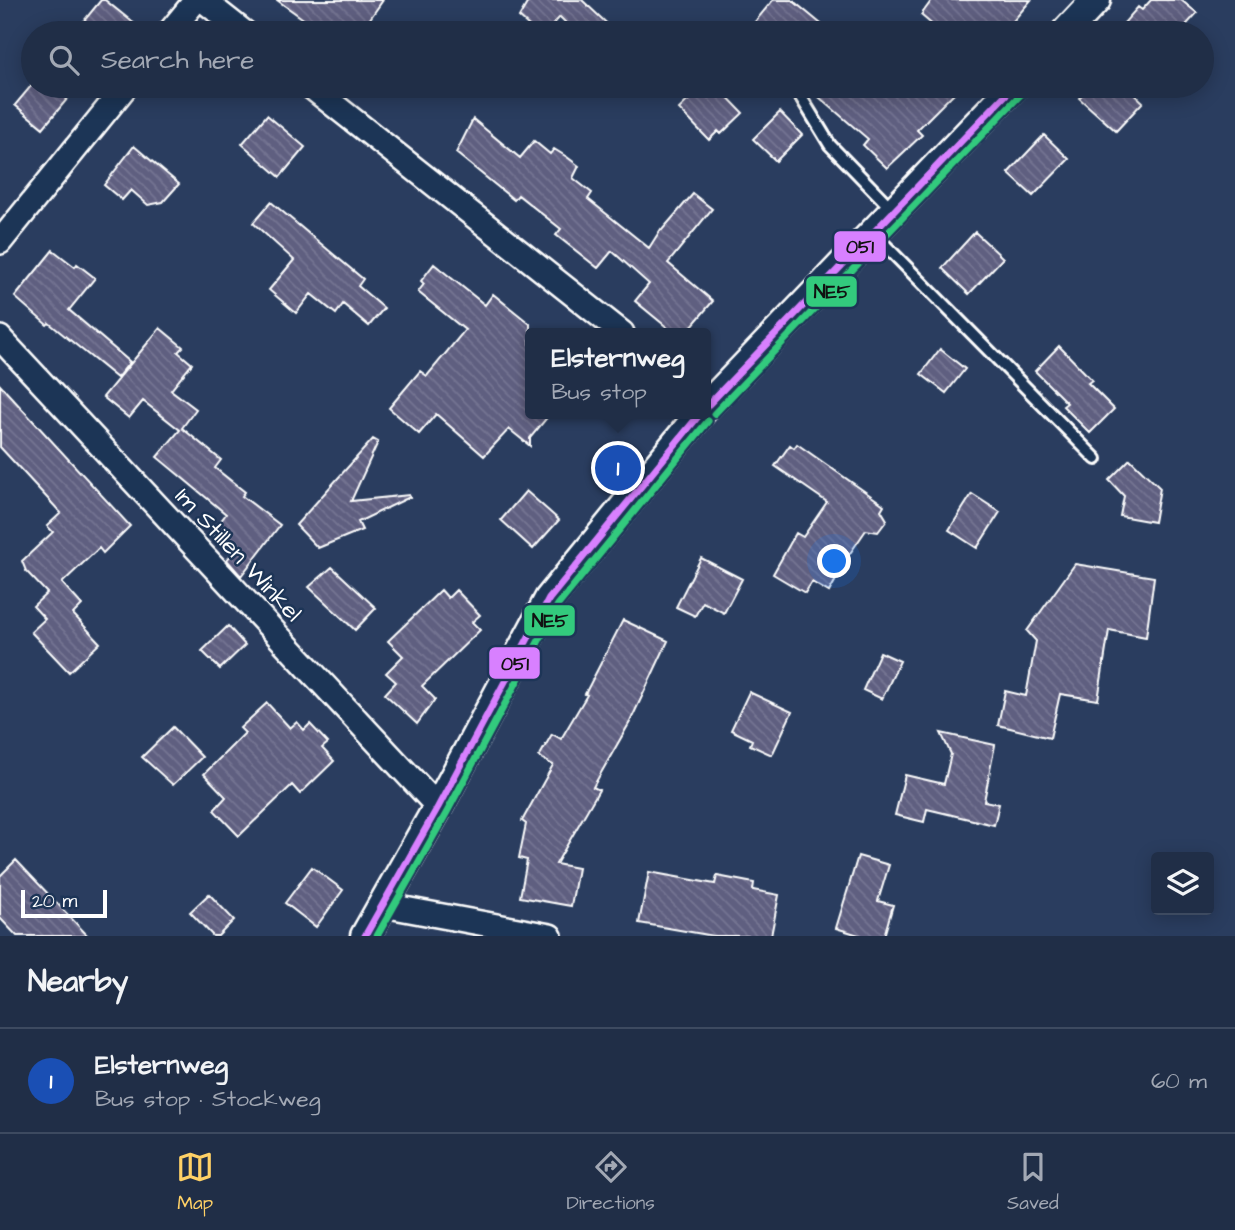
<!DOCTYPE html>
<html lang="en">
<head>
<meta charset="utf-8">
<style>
	body { margin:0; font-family:"Architects Daughter",sans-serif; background:#28364e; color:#f1f3f6 }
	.controls { position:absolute; right:21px; bottom:21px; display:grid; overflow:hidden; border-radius:7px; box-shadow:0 4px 18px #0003 }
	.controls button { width:63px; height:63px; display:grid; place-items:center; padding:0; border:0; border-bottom:2px solid #3d4a60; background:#202e47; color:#f1f3f6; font:35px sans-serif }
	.scale { position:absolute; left:21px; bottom:18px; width:86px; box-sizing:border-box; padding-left:7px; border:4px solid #fff; border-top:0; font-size:19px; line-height:24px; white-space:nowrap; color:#fff; -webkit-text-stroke:5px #1d3557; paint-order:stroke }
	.you { position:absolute; left:835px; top:562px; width:24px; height:24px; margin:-18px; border:5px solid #fff; border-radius:50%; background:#1a73e8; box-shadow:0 0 0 10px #1a73e833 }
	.badge { display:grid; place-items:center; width:46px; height:46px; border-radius:50%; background:#ffd166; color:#fff; font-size:23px; font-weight:700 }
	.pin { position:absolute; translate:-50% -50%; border:4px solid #fff; box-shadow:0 2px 7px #0006 }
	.popup { position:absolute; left:525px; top:328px; width:186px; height:91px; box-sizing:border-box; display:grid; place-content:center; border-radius:7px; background:#202e47; filter:drop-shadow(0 2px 5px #0005); font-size:23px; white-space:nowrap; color:#a2a8b4 }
	.popup b { font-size:26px; color:#f1f3f6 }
	.popup::after { content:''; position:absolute; left:50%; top:100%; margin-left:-14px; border:14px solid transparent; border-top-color:#202e47 }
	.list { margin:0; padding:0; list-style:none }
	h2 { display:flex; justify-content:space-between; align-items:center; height:91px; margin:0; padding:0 28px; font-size:30px }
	h2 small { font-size:23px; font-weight:400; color:#a2a8b4 }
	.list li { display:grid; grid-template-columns:46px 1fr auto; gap:21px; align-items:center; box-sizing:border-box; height:105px; padding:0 28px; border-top:2px solid #3d4a60 }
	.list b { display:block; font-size:26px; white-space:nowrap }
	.list p { margin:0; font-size:23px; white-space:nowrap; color:#a2a8b4 }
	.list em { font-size:23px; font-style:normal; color:#a2a8b4 }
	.icon { flex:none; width:38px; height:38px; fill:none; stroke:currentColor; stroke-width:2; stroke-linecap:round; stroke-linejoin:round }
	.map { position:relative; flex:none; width:1235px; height:936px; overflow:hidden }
	.search { position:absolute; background:#202e47; box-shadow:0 4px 18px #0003; left:21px; right:21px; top:21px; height:77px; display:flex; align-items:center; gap:18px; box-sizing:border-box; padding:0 24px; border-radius:38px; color:#a2a8b4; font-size:26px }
	.sheet { height:196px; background:#202e47 }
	nav { display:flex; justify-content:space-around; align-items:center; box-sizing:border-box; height:98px; border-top:2px solid #3d4a60; background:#202e47; font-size:19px; color:#a2a8b4 }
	nav a { display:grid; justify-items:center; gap:4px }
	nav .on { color:#ffd166 }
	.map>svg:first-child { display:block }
	.building { fill:url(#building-back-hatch); stroke:#fff; stroke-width:2 }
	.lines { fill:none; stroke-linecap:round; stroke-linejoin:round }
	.service-casing { stroke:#fff; stroke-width:16 }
	.minor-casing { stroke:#fff; stroke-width:28 }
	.tertiary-casing { stroke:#fff; stroke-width:33 }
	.service { stroke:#1d3557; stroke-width:10 }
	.minor { stroke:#1d3557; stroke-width:23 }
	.tertiary { stroke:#1d3557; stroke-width:28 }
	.bus-1-casing { stroke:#1d3557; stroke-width:12 }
	.bus-2-casing { stroke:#1d3557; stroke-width:12 }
	.bus-1 { stroke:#d880ff; stroke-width:7 }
	.bus-2 { stroke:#33ca7d; stroke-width:7 }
	.labels { text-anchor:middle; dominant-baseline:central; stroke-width:5; stroke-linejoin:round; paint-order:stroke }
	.street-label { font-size:24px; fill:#fff; stroke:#1d3557 }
	.line-badge { stroke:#1d3557; stroke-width:2.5 }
	.pale-badge-label { font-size:19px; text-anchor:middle; font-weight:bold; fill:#111 }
</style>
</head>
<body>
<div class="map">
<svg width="1235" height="936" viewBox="0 0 1235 936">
	<defs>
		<pattern id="building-back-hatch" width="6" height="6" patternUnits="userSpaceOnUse" patternTransform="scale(1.75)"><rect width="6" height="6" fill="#5e5e80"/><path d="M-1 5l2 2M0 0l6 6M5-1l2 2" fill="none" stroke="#767693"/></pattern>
	</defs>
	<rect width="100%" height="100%" fill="#2a3d5f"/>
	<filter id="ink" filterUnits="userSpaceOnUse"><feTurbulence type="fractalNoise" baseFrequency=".0143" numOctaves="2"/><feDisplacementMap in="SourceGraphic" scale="14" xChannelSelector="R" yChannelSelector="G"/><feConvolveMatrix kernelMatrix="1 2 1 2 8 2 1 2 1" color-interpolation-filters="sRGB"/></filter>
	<g filter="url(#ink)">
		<!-- building -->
		<path class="building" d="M101 0H105L146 33H74Z
			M277 0H383L360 33H323Z
			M529 0H582L617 33H576L560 17 545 33H537L519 17Z
			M773 0H792L832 33H765L753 24Z
			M932 0H1031L1003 33H971L959 23 950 33H942L921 15Z
			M1151 0H1181L1197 13 1179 33H1121L1127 27 1124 23 1138 7 1142 10Z
			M31 86H78L43 128 15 105Z
			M703 86H717L743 113 721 134 718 131 709 140 679 109Z
			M806 86H961L917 130 922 135 887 168 863 145 868 139Z
			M1090 86H1126L1143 102 1116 131 1079 98Z
			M780 112 802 135 776 161 753 139Z
			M267 115 305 147 280 177 242 144Z
			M473 119 520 158 534 141 550 154 554 149 567 157 579 166 573 178 592 193 588 199 649 248 661 229 662 230 693 194 712 209 668 263 713 301 686 333H674L635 301 649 284 612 251 598 268 556 235 561 229 518 195 514 200 456 153Z
			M1044 135 1069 159 1033 196 1008 173Z
			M134 146 179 184 163 202 148 205 131 190 122 200 104 185Z
			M271 202 363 279 358 286 384 308 369 326 343 304 336 314 311 294 296 313 269 290 294 260 253 223Z
			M975 232 1003 258 969 294 942 268Z
			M53 250 75 267 77 264 95 278 69 310 130 362 117 378 49 323 47 325 15 297Z
			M434 264 485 305 493 294 530 324V414H550L530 438V446L509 429 484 456 436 414 419 434 389 408 420 371 427 376 465 330 418 292 424 284 421 281Z
			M160 328 183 347 178 352 192 364 171 390 196 409 182 428 221 460 215 468 245 492 242 496 280 525 241 576 227 560 234 551 211 534 226 514 157 457 180 430 143 401 129 418 103 397Z
			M1059 346 1092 380 1088 383 1114 409 1090 433 1063 406 1067 403 1035 371Z
			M940 349 965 369 946 393 921 374Z
			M0 385 130 526 103 553 99 548 62 583 82 605 73 614 100 643 69 672 31 632 45 619 33 606 47 593 26 571 22 561 53 532 47 526 61 513 0 447Z
			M373 439 378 442 351 501 409 495 410 497 358 522 362 530 318 548 296 525Z
			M797 444 884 505 881 510 887 520 878 532 866 530 840 568 842 569 829 592 812 582 805 593 773 574 796 533 803 537 827 502 775 466 790 445 794 448Z
			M1130 459 1160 488 1154 522 1120 516 1124 496 1109 480Z
			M526 491 559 520 533 549 501 520Z
			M972 494 1000 512 977 548 949 530Z
			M701 558 742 579 724 613 703 602 695 616 676 607Z
			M1075 564 1154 577 1146 637 1109 630 1098 700 1060 694 1050 738 998 725 1005 691 1026 696 1036 641 1027 631Z
			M332 567 376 608 355 630 309 587Z
			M441 590 448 598 456 590 480 615 472 622 480 630 422 686 435 699 417 724 385 694 396 682 386 673 403 656 388 641Z
			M623 620 668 641 630 722 593 787 599 790 556 864 578 868 571 906 520 897 527 860 519 858 526 824 522 821 553 765 539 757 552 734 561 739 587 695 585 694Z
			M228 626 245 645 220 669 202 651Z
			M880 652 900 661 882 699 863 690Z
			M749 692 792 712 772 755 750 745 752 740 731 730Z
			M267 703 290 728 297 722 304 730 310 724 328 743 322 748 334 761 300 794 292 785 239 836 214 810 226 797 204 774 245 733 240 728Z
			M173 727 202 757 173 785 142 757Z
			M941 733 995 745 984 801 999 804 994 825 927 809 924 822 895 815 905 775 944 784 951 754Z
			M858 856 889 865 878 901 893 905 884 936H862L836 928Z
			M16 860 88 936H17L0 918V876Z
			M312 867 343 890 316 927 285 903Z
			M649 872 715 884 717 876 754 883 753 890 779 895 771 936H714L639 923Z
			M209 894 234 920 218 936H213L190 912Z"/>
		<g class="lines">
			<defs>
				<path id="service" d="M791 86 799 94 830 145 893 210
					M874 234 1096 459"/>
				<path id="minor" d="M203 0 245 33
					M169 33 196 0
					M310 86 622 333
					M0 242 126 86
					M0 338 438 807
					M383 905 550 936"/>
				<path id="tertiary" d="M1065 33 1096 0
					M706 407 1014 86
					M365 936 438 807 549 599 700 414"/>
			</defs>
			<!-- service casing -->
			<use href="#service" class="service-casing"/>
			<!-- minor casing -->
			<use href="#minor" class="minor-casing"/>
			<!-- tertiary casing -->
			<use href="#tertiary" class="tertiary-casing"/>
			<!-- service -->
			<use href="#service" class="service"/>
			<!-- minor -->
			<use href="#minor" class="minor"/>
			<!-- tertiary -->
			<use href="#tertiary" class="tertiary"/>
			<defs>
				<path id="bus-1" d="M706 407 1014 86
					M365 936 438 807 549 599 700 414"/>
				<path id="bus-2" d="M714 414 1022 93
					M377 936 447 812 558 605 708 421"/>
			</defs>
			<!-- bus-1 casing -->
			<use href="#bus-1" class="bus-1-casing"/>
			<!-- bus-2 casing -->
			<use href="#bus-2" class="bus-2-casing"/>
			<!-- bus-1 -->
			<use href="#bus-1" class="bus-1"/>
			<!-- bus-2 -->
			<use href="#bus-2" class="bus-2"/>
		</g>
	</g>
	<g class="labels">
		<!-- street labels -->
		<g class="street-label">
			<text transform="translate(238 555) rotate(47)">Im Stillen Winkel</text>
		</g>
	</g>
	<g class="line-badge">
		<rect x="833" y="230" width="54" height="33" rx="7" fill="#d880ff"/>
		<rect x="805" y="275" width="53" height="33" rx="7" fill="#33ca7d"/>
		<rect x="523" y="604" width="53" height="33" rx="7" fill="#33ca7d"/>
		<rect x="488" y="646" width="53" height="34" rx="7" fill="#d880ff"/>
	</g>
	<g class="pale-badge-label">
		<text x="860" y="253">051</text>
		<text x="832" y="298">NE5</text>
		<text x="550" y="627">NE5</text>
		<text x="515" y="670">051</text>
	</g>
</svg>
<div class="controls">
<button><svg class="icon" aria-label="layers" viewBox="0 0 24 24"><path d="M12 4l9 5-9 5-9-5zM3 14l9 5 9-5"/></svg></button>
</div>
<div class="scale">20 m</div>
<div class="you"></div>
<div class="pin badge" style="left:618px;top:468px;background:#1a4fb4">1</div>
<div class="popup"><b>Elsternweg</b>Bus stop</div>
<div class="search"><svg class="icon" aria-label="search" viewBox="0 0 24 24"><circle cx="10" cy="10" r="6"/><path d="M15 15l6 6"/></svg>Search here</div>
</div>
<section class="sheet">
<h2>Nearby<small></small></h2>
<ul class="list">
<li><span class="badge" style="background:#1a4fb4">1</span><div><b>Elsternweg</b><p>Bus stop · Stockweg</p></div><em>60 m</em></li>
</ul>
</section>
<nav>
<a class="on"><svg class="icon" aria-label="map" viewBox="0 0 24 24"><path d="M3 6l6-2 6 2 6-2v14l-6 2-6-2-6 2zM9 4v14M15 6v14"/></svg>Map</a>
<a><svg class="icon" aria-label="directions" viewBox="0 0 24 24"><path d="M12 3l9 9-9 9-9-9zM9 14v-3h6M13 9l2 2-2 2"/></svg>Directions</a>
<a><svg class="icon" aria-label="saved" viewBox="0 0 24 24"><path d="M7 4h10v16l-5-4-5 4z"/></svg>Saved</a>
</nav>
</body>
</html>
